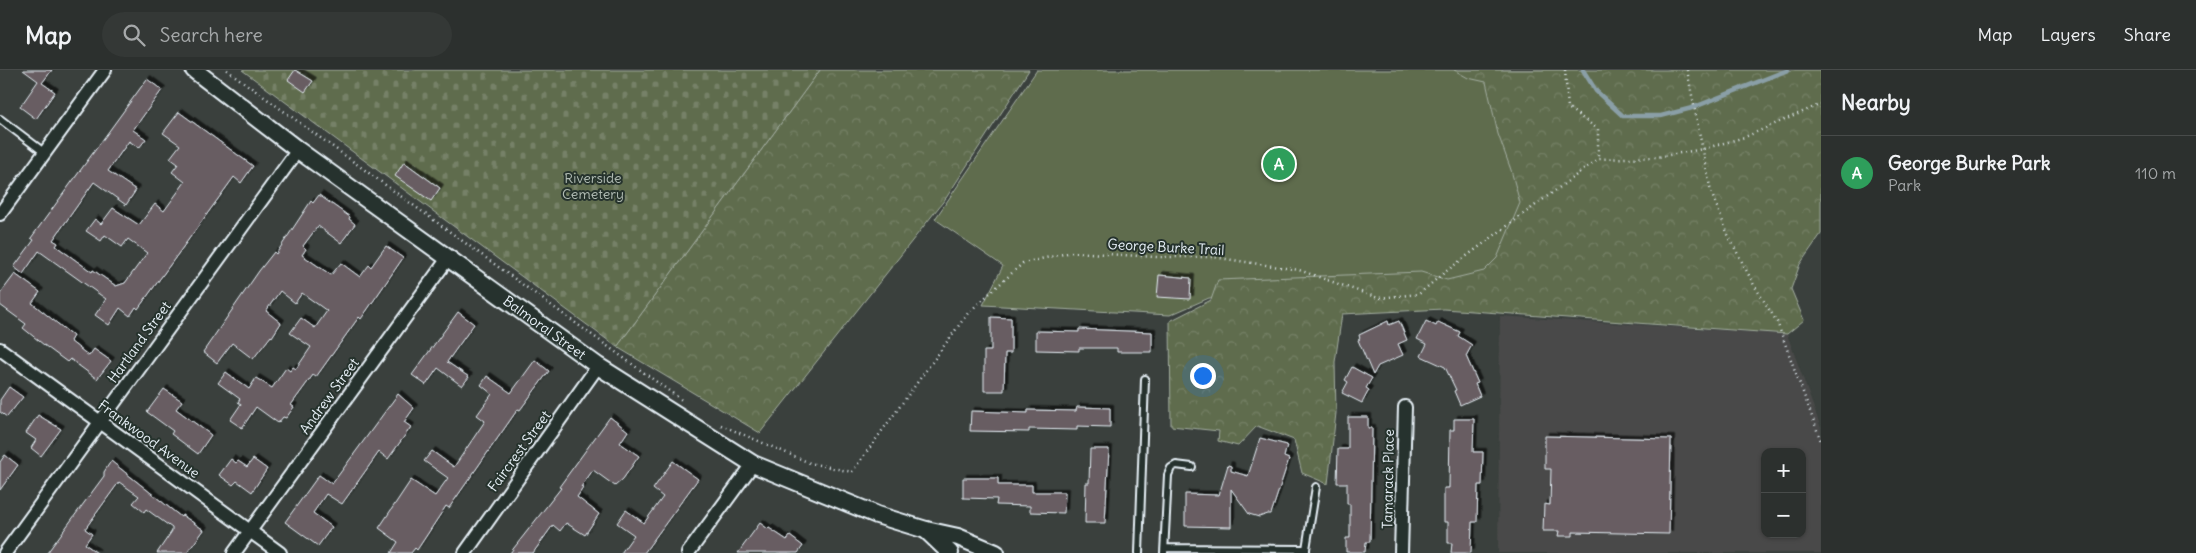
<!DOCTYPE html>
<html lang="en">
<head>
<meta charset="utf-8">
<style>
	body { margin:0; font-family:Delius,sans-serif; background:#343836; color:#f1f3f6 }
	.controls { position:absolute; right:15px; bottom:15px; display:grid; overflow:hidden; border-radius:10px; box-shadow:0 1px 4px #0004 }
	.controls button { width:45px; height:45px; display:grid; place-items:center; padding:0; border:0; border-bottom:1px solid #484b4a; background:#2c302e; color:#f1f3f6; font:25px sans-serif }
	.you { position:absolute; left:1202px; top:305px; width:18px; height:18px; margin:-12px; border:4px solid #fff; border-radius:50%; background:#1a73e8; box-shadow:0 0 0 8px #1a73e833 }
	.badge { display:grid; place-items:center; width:32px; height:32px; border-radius:50%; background:#d6ab8b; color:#fff; font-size:16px; font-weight:700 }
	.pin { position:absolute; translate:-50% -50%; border:2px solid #fff; box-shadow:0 1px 5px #0006 }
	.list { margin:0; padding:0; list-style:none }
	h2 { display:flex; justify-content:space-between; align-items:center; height:65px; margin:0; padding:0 20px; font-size:21px }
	h2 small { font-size:16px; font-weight:400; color:#a6a9aa }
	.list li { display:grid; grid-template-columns:32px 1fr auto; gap:15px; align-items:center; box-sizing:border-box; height:75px; padding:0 20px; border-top:1px solid #484b4a }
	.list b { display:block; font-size:19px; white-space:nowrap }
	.list p { margin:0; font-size:16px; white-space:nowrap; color:#a6a9aa }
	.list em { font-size:16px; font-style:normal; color:#a6a9aa }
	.icon { flex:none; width:28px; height:28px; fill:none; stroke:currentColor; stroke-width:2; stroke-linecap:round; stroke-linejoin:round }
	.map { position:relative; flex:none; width:1821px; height:483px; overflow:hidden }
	header { display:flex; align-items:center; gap:30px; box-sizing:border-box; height:70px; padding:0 25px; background:#2c302e; border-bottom:1px solid #484b4a }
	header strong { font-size:24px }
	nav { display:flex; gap:28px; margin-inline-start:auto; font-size:18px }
	.search { width:350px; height:45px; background:#343836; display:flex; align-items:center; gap:12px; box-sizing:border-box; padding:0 18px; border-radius:28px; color:#a6a9aa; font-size:19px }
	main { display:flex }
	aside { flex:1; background:#2c302e }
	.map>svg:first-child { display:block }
	.built { fill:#484948; fill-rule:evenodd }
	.green { fill:#5f6c4d; stroke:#a4aea2 }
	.forest { fill:url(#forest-crowns); stroke:#a4aea2 }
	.cemetery { fill:url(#cemetery-stones); stroke:#a4aea2 }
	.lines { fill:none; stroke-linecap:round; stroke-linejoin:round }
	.stream { stroke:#8a9fa7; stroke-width:4.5 }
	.building { fill:#675d62; stroke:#e8f1f8; filter:url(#shadow) }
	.lane-casing { stroke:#e8f1f8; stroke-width:10 }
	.street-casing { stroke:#e8f1f8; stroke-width:16 }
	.secondary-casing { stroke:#e8f1f8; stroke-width:20 }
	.path { stroke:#e8f1f8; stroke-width:2.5; stroke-dasharray:1 4; stroke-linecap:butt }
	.lane { stroke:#26332d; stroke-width:6 }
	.street { stroke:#26332d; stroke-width:12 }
	.secondary { stroke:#26332d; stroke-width:16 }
	.labels { text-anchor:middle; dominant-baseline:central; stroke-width:4; stroke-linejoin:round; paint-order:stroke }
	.park-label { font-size:14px; fill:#b1bcb4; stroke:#26332d }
	.street-label { font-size:14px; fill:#e8f1f8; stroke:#26332d }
</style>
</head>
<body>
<header>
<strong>Map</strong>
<div class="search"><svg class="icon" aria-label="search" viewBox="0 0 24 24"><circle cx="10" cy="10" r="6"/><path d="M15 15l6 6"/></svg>Search here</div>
<nav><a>Map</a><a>Layers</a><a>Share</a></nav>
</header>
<main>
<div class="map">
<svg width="1821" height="483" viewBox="0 0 1821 483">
	<defs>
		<pattern id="forest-crowns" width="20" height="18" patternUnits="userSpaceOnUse" patternTransform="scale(1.25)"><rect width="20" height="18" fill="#5f6c4d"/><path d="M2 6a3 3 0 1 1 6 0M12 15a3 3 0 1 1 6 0" fill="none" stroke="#768167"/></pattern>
		<pattern id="cemetery-stones" width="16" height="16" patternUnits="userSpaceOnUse" patternTransform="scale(1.25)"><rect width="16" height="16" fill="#5f6c4d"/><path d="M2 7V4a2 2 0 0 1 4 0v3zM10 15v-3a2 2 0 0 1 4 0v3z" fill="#768167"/></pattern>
		<filter id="shadow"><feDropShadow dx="3.5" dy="-3.5" stdDeviation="0" flood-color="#0009"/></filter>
	</defs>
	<rect width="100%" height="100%" fill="#3a403d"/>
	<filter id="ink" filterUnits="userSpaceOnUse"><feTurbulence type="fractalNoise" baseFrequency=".02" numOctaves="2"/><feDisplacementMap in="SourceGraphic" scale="10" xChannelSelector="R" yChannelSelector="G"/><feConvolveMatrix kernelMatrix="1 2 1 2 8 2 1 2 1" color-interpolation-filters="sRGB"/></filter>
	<g filter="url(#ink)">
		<!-- built -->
		<path class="built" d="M1500 246 1787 264 1821 358V483H1498ZM1765 382H1802V464H1765Z"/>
		<!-- green -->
		<path class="green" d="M1037 0H1567L1491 240 1311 227 1209 228 1170 245 983 235 1003 196 935 149Z"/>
		<!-- forest -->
		<path class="forest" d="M820 0H1029L946 128 760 363 617 277Z
			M1454 0H1821V164L1800 194 1791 219 1804 250 1787 264 1444 239 1342 244 1335 292 1336 343 1328 414 1302 403 1294 370 1257 356 1238 376 1218 371 1219 361 1171 356 1170 251 1211 230 1218 210 1421 202 1447 210 1484 201 1497 188 1520 133 1511 100 1498 64 1486 12 1468 8Z"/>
		<!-- cemetery -->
		<path class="cemetery" d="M242 0H820L617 277Z"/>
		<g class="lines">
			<!-- stream -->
			<path class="stream" d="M1583 0 1596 21 1623 46H1661L1692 38 1788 0"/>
		</g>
		<!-- building -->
		<path class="building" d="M23 0H52L42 13 55 22 36 49 20 37 38 11Z
			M295 0 313 11 305 22 288 10Z
			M147 9 162 20 133 60 146 69 139 78 129 71 108 101 136 120 126 135 94 112 53 170 58 173 56 176 92 202 93 200 116 216 125 213 147 183 128 169 122 177 105 165 101 171 86 161 95 149 101 154 113 138 139 155 155 134 164 141 185 112 172 102 178 94 170 88 180 75 163 63 179 42 253 96 241 113 234 107 138 239 136 237 130 246 120 238 109 255 95 245 106 229 39 181 23 204 14 197 34 170 31 168Z
			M404 92 440 118 431 131 395 106Z
			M319 125 350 147 349 149 355 154 341 173 318 156 303 176 306 179 302 185 331 205 341 193 360 207 369 195 371 197 386 176 403 188 361 249 359 247 316 307 313 305 291 335 294 337 286 348 283 347 278 353 256 337 242 358 230 350 241 334 238 332 240 329 218 313 226 302 249 319 256 308 272 318 286 298 290 301 293 297 296 299 311 277 290 263 301 248 315 258 327 241 302 223 295 233 280 221 266 241 281 253 272 267 271 266 253 289 232 273 217 293 203 282 259 201 274 182 276 184 311 131 313 133Z
			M15 204 40 222 32 233 73 266 70 271 89 286 94 279 111 291 97 309 70 289 67 292 44 275 23 258 26 254 0 235V224Z
			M1159 205 1191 208 1190 229 1157 227Z
			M458 242 474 254 447 292 469 307 462 316 438 298 426 315 412 305Z
			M991 247 1011 248V283H1005L1004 321H984V281H991Z
			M1388 251 1389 255 1399 251 1407 270 1398 274 1403 285 1378 296 1373 305 1358 270 1360 269 1359 265Z
			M1426 251 1436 256 1438 252 1460 262 1458 266 1472 275 1466 286 1478 313 1475 314 1480 326 1460 335 1454 321 1456 320 1445 297 1421 286 1427 274 1417 269Z
			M1079 259 1152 262V282H1117V278H1079V281L1036 280V261L1079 262Z
			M535 290 549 301 520 340 518 339 449 438 446 436 417 480 415 478 411 483H391L398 472 379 458 411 410 435 426 448 408 424 391 432 381 454 397 485 351 477 345 492 324 481 315 487 306 511 323Z
			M1352 297 1372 308 1366 318 1369 320 1362 333 1342 323 1348 312 1345 310Z
			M9 317 23 327 7 347 0 342V330Z
			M164 319 182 331 176 339 211 365 198 384 171 364 173 361 147 342Z
			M398 324 414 338 404 352 411 357 388 389 379 382 342 434 326 424 313 443 332 457 318 476 285 452 319 405 332 414Z
			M1077 337 1110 338V357L1077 356V360L1029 359V362L970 361 971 341 1028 343V340L1076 341Z
			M38 345 61 359 41 386 31 378 36 370 26 363Z
			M610 347 628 361 620 373 639 386 623 409 615 416 593 400 581 417 583 418 577 427 599 444 585 465 566 453 560 461 553 455 533 483H510L561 418 559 417Z
			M1348 347H1368V358H1372L1370 472H1366L1365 482H1346V468H1350V434H1347V413H1337L1338 379H1348Z
			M1454 349H1474L1473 382H1483L1482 415H1478L1477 452H1472L1471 483H1451L1452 473H1448V452H1444V418H1449L1450 360H1454Z
			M1545 366 1671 369 1669 464 1573 462V466H1558L1559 461H1543L1544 434 1550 435 1551 399H1545Z
			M1260 368 1287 375 1284 387 1289 389 1271 444H1268L1259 447 1249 444 1231 419V457L1185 456V424L1219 425 1228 395 1231 396V401L1248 406Z
			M1090 379H1109L1105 453H1085L1086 413H1089Z
			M5 385 18 395 0 420V392Z
			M231 389 236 393 238 391 247 397 253 389 267 399 252 422 237 411 233 415 219 405Z
			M111 391 181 447 182 445 204 460 187 483H157L172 461V458L146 439 144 442 133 433 139 426 119 412 85 459 92 464 85 474 97 483H47L104 406V402Z
			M673 391 698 409 644 483H621L634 465 617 453 626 440 644 453 663 427 653 419Z
			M963 408H998V415H1032V422H1065L1064 443 1030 442V436L996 435 997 429 963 428Z
			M760 453 768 459 769 458 787 470 790 466 803 476 798 483H738Z"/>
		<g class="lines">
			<defs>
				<path id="lane" d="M0 49 45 83
					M1165 478 1306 479V483
					M1306 479 1316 417
					M1139 483 1145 309
					M1164 483 1168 405 1171 398 1176 395 1192 397"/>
				<path id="street" d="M0 144 105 0
					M0 279 280 483
					M5 483 298 80
					M234 483 449 187
					M465 483 598 296
					M688 483 753 394
					M1401 483 1405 337"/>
				<g id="secondary">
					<path id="s1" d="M194 0 298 80 598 296 753 394 877 445 926 460 958 467 996 483"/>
					<path d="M926 460 950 483"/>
				</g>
			</defs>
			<!-- lane casing -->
			<use href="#lane" class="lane-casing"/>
			<!-- street casing -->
			<use href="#street" class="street-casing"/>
			<!-- secondary casing -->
			<use href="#secondary" class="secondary-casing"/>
			<!-- path -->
			<path class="path" d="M227 0 683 331
				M1565 0 1568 38 1598 59V89
				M1687 0 1711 122 1729 167 1754 215 1777 252 1821 371
				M721 355 810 393 852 402 968 243 1023 193 1072 182 1157 187H1213L1299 200 1378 228 1419 224 1445 202 1598 89 1658 87 1703 79 1745 67 1821 34"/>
			<!-- lane -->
			<use href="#lane" class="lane"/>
			<!-- street -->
			<use href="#street" class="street"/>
			<!-- secondary -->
			<use href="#secondary" class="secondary"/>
		</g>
	</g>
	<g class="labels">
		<!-- park labels -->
		<g class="park-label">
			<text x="593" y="108">Riverside<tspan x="593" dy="16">Cemetery</tspan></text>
		</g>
		<!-- street labels -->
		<g class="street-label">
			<text transform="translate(1166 177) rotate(3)">George Burke Trail</text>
			<text stroke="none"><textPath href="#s1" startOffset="435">Balmoral Street</textPath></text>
			<text transform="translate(139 272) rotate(-54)">Hartland Street</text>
			<text transform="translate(329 326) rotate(-54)">Andrew Street</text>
			<text transform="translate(149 369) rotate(36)">Frankwood Avenue</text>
			<text transform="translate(519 381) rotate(-54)">Faircrest Street</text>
			<text transform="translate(1388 409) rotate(-89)">Tamarack Place</text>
		</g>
	</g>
</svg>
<div class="controls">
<button>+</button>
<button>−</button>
</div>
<div class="you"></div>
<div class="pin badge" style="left:1279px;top:94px;background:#2e9e5b">A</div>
</div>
<aside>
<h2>Nearby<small></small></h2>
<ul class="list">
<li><span class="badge" style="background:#2e9e5b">A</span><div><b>George Burke Park</b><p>Park</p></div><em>110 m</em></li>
</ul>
</aside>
</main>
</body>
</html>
